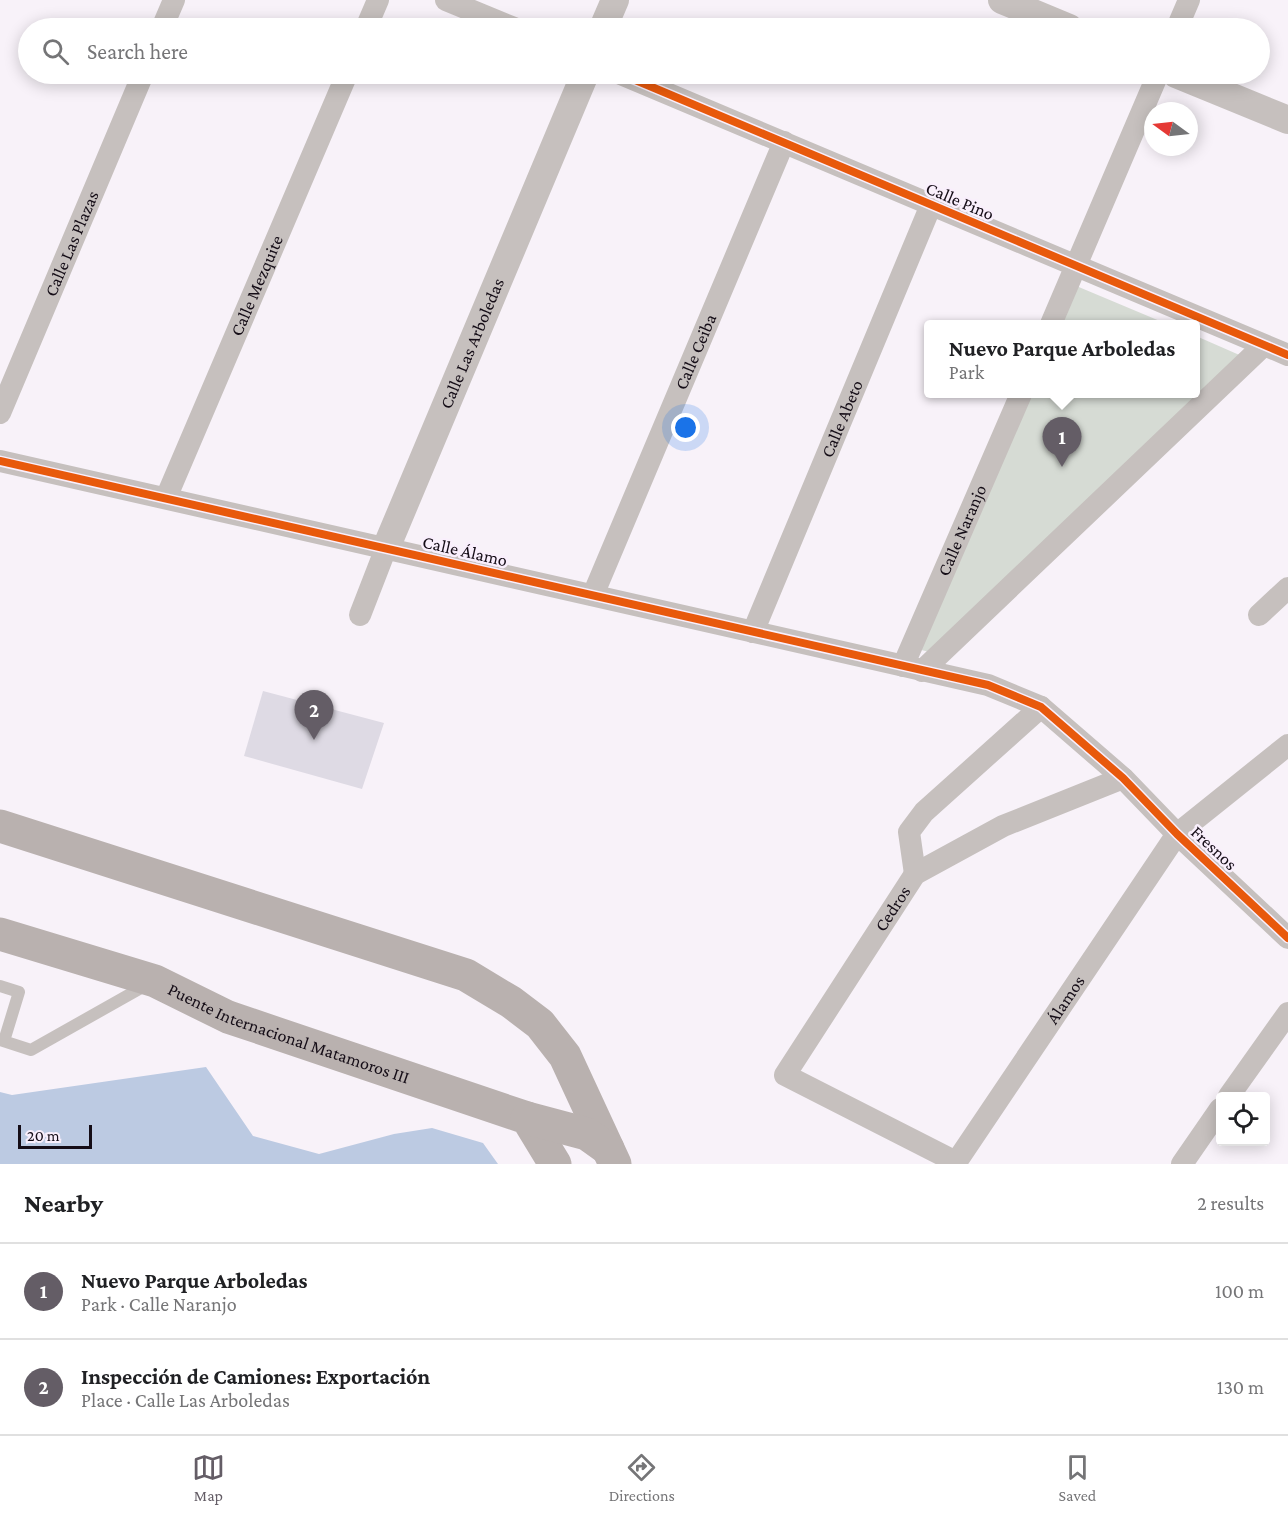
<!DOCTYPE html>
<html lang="en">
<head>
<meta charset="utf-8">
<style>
	body { margin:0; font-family:"Crimson Pro",serif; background:#f2f2f2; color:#202124 }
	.controls { position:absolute; right:18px; bottom:18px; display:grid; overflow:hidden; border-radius:6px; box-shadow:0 3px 15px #0003 }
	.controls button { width:54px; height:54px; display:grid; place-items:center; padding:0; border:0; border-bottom:2px solid #e0e0e0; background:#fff; color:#202124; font:30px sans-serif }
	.compass { position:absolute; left:1144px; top:102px; width:54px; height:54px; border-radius:50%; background:#fff; box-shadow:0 3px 15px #0003; rotate:285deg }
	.scale { position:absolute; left:18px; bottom:15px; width:74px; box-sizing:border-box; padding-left:6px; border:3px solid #150d17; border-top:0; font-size:16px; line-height:21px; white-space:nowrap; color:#150d17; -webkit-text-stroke:4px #f9effc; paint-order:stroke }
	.you { position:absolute; left:686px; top:428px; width:21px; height:21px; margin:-15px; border:4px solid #fff; border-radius:50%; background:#1a73e8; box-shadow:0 0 0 9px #1a73e833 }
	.badge { display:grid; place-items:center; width:39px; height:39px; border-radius:50%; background:#645d66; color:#fff; font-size:20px; font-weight:700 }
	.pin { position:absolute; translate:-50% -50px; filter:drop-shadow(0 2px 3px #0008) }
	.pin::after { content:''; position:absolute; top:32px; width:21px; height:18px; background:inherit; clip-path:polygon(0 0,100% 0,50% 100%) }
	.popup { position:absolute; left:924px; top:320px; width:276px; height:78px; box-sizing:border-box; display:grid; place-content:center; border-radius:6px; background:#fff; filter:drop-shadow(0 2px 4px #0005); font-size:20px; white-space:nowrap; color:#757577 }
	.popup b { font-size:22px; color:#202124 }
	.popup::after { content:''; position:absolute; left:50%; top:100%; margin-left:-12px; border:12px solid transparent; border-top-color:#fff }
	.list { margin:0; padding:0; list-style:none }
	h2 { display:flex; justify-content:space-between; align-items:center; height:78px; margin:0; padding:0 24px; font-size:26px }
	h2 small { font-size:20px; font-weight:400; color:#757577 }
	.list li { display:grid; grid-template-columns:39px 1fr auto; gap:18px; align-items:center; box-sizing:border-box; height:96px; padding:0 24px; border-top:2px solid #e0e0e0 }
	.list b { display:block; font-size:22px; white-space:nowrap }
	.list p { margin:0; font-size:20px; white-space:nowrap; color:#757577 }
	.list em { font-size:20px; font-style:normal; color:#757577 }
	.icon { flex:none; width:33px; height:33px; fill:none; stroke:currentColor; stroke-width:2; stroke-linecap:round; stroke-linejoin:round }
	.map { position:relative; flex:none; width:1288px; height:1164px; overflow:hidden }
	.search { position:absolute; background:#fff; box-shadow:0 3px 15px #0003; left:18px; right:18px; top:18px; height:66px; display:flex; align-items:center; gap:15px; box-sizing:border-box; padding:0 21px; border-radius:33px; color:#757577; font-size:22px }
	.sheet { height:270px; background:#fff }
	nav { display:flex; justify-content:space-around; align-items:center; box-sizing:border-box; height:84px; border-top:2px solid #e0e0e0; background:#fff; font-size:16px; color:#757577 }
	nav a { display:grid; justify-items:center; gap:3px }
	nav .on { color:#645d66 }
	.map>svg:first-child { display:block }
	.green { fill:#d6dbd4 }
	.water { fill:#bccae2 }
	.building { fill:#dedae4 }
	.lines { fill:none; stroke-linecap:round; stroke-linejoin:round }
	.service { stroke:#c6c0be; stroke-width:12 }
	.minor { stroke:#c6c0be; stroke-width:22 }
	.tertiary { stroke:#c6c0be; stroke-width:28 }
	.trunk { stroke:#b9b1af; stroke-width:33 }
	.cycleway-casing { stroke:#f9effc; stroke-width:11 }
	.cycleway { stroke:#e8590c; stroke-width:8 }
	.labels { text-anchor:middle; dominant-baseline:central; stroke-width:5; stroke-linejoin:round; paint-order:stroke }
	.street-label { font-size:18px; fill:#150d17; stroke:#f9effc }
</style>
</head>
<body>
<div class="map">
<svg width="1288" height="1164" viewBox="0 0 1288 1164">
	<rect width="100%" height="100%" fill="#f8f2f9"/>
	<!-- green -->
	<path class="green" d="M1074 285 1167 324H1057Z
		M1196 336 1244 357 934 653 917 649 1021 394H1196Z"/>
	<!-- water -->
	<path class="water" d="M206 1067 253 1136 319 1154 394 1134 432 1128 483 1143 498 1164H0V1092L12 1095Z"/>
	<!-- building -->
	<path class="building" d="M263 691 384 723 362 789 244 756Z"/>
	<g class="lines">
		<!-- service -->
		<path class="service" d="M0 986 19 992 4 1041
			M0 1040 31 1050 148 984"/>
		<!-- minor -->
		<g class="minor">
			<path d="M446 0 514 28"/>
			<path d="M162 28 174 0"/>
			<path d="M366 28 378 0"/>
			<path d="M1177 28 1189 0"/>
			<path d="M621 74 1288 355"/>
			<path d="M1051 324 1158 74"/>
			<path id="s1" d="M0 413 143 74"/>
			<path d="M0 461 988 685 1041 707 1123 778 1177 834 1288 938"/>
			<path id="s2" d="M166 498 347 74"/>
			<path id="s3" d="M593 595 784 142"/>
			<path d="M360 615 386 548"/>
			<path d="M1259 615 1288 588"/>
			<path id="s4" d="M753 632 931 205"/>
			<path id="s5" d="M903 666 1021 394"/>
			<path d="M922 671 1263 346"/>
			<path d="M915 874 909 832 924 812 1041 707"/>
			<path d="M1229 1096 1288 1013"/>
			<path id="s6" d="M956 1162 785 1075 915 874 1003 826 1123 778"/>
			<path id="s7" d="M955 1164 1177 834 1288 745"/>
			<path d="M1182 1164 1220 1109"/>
		</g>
		<!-- tertiary -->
		<g class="tertiary">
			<path d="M1002 0 1069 28"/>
			<path d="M603 28 615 0"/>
			<path d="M1176 74 1288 120"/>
			<path id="s8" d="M386 548 585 74"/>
		</g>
		<!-- trunk -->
		<g class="trunk">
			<path d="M0 826 466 975 511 1002 540 1024 565 1056 615 1164"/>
			<path id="s9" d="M0 934 155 981 228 1017 527 1118 555 1164"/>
			<path d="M527 1118 587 1134 608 1149"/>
		</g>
		<defs>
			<path id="cycleway" d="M621 74 1288 355
				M0 461 988 685 1041 707 1123 778 1177 834 1288 938"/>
		</defs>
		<!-- cycleway casing -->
		<use href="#cycleway" class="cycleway-casing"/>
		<!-- cycleway -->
		<use href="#cycleway" class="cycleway"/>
	</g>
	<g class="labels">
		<!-- street labels -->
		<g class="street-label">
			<text transform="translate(960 201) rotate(23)">Calle Pino</text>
			<text stroke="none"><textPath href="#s1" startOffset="184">Calle Las Plazas</textPath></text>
			<text stroke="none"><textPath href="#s2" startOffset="231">Calle Mezquite</textPath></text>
			<text stroke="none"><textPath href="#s8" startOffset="222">Calle Las Arboledas</textPath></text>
			<text stroke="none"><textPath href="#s3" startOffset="264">Calle Ceiba</textPath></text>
			<text stroke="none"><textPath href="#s4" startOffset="231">Calle Abeto</textPath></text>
			<text stroke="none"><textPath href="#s5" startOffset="148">Calle Naranjo</textPath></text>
			<text transform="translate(465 551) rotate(13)">Calle Álamo</text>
			<text transform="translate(1214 848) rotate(43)">Fresnos</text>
			<text stroke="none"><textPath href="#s6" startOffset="390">Cedros</textPath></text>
			<text stroke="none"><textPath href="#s7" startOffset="198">Álamos</textPath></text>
			<text stroke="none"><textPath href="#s9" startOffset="306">Puente Internacional Matamoros III</textPath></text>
		</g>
	</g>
</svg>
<div class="controls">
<button><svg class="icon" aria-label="locate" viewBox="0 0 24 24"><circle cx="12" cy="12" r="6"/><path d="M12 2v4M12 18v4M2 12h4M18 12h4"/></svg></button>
</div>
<svg class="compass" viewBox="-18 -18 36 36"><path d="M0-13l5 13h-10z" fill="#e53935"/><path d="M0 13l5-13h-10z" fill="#757577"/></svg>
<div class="scale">20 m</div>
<div class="you"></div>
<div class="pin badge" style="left:1062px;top:467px">1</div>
<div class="popup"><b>Nuevo Parque Arboledas</b>Park</div>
<div class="pin badge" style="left:314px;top:740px">2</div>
<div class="search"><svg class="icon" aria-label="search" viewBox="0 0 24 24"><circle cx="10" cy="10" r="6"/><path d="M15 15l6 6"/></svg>Search here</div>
</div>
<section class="sheet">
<h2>Nearby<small>2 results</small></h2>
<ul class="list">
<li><span class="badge">1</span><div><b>Nuevo Parque Arboledas</b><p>Park · Calle Naranjo</p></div><em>100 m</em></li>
<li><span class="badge">2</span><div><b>Inspección de Camiones: Exportación</b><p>Place · Calle Las Arboledas</p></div><em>130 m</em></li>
</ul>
</section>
<nav>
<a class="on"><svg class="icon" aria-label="map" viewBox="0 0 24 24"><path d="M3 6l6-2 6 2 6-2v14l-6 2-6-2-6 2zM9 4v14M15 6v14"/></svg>Map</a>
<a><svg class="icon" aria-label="directions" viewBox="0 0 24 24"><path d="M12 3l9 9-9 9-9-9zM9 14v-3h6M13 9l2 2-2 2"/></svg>Directions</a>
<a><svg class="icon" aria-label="saved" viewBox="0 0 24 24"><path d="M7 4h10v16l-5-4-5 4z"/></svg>Saved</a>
</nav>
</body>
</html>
